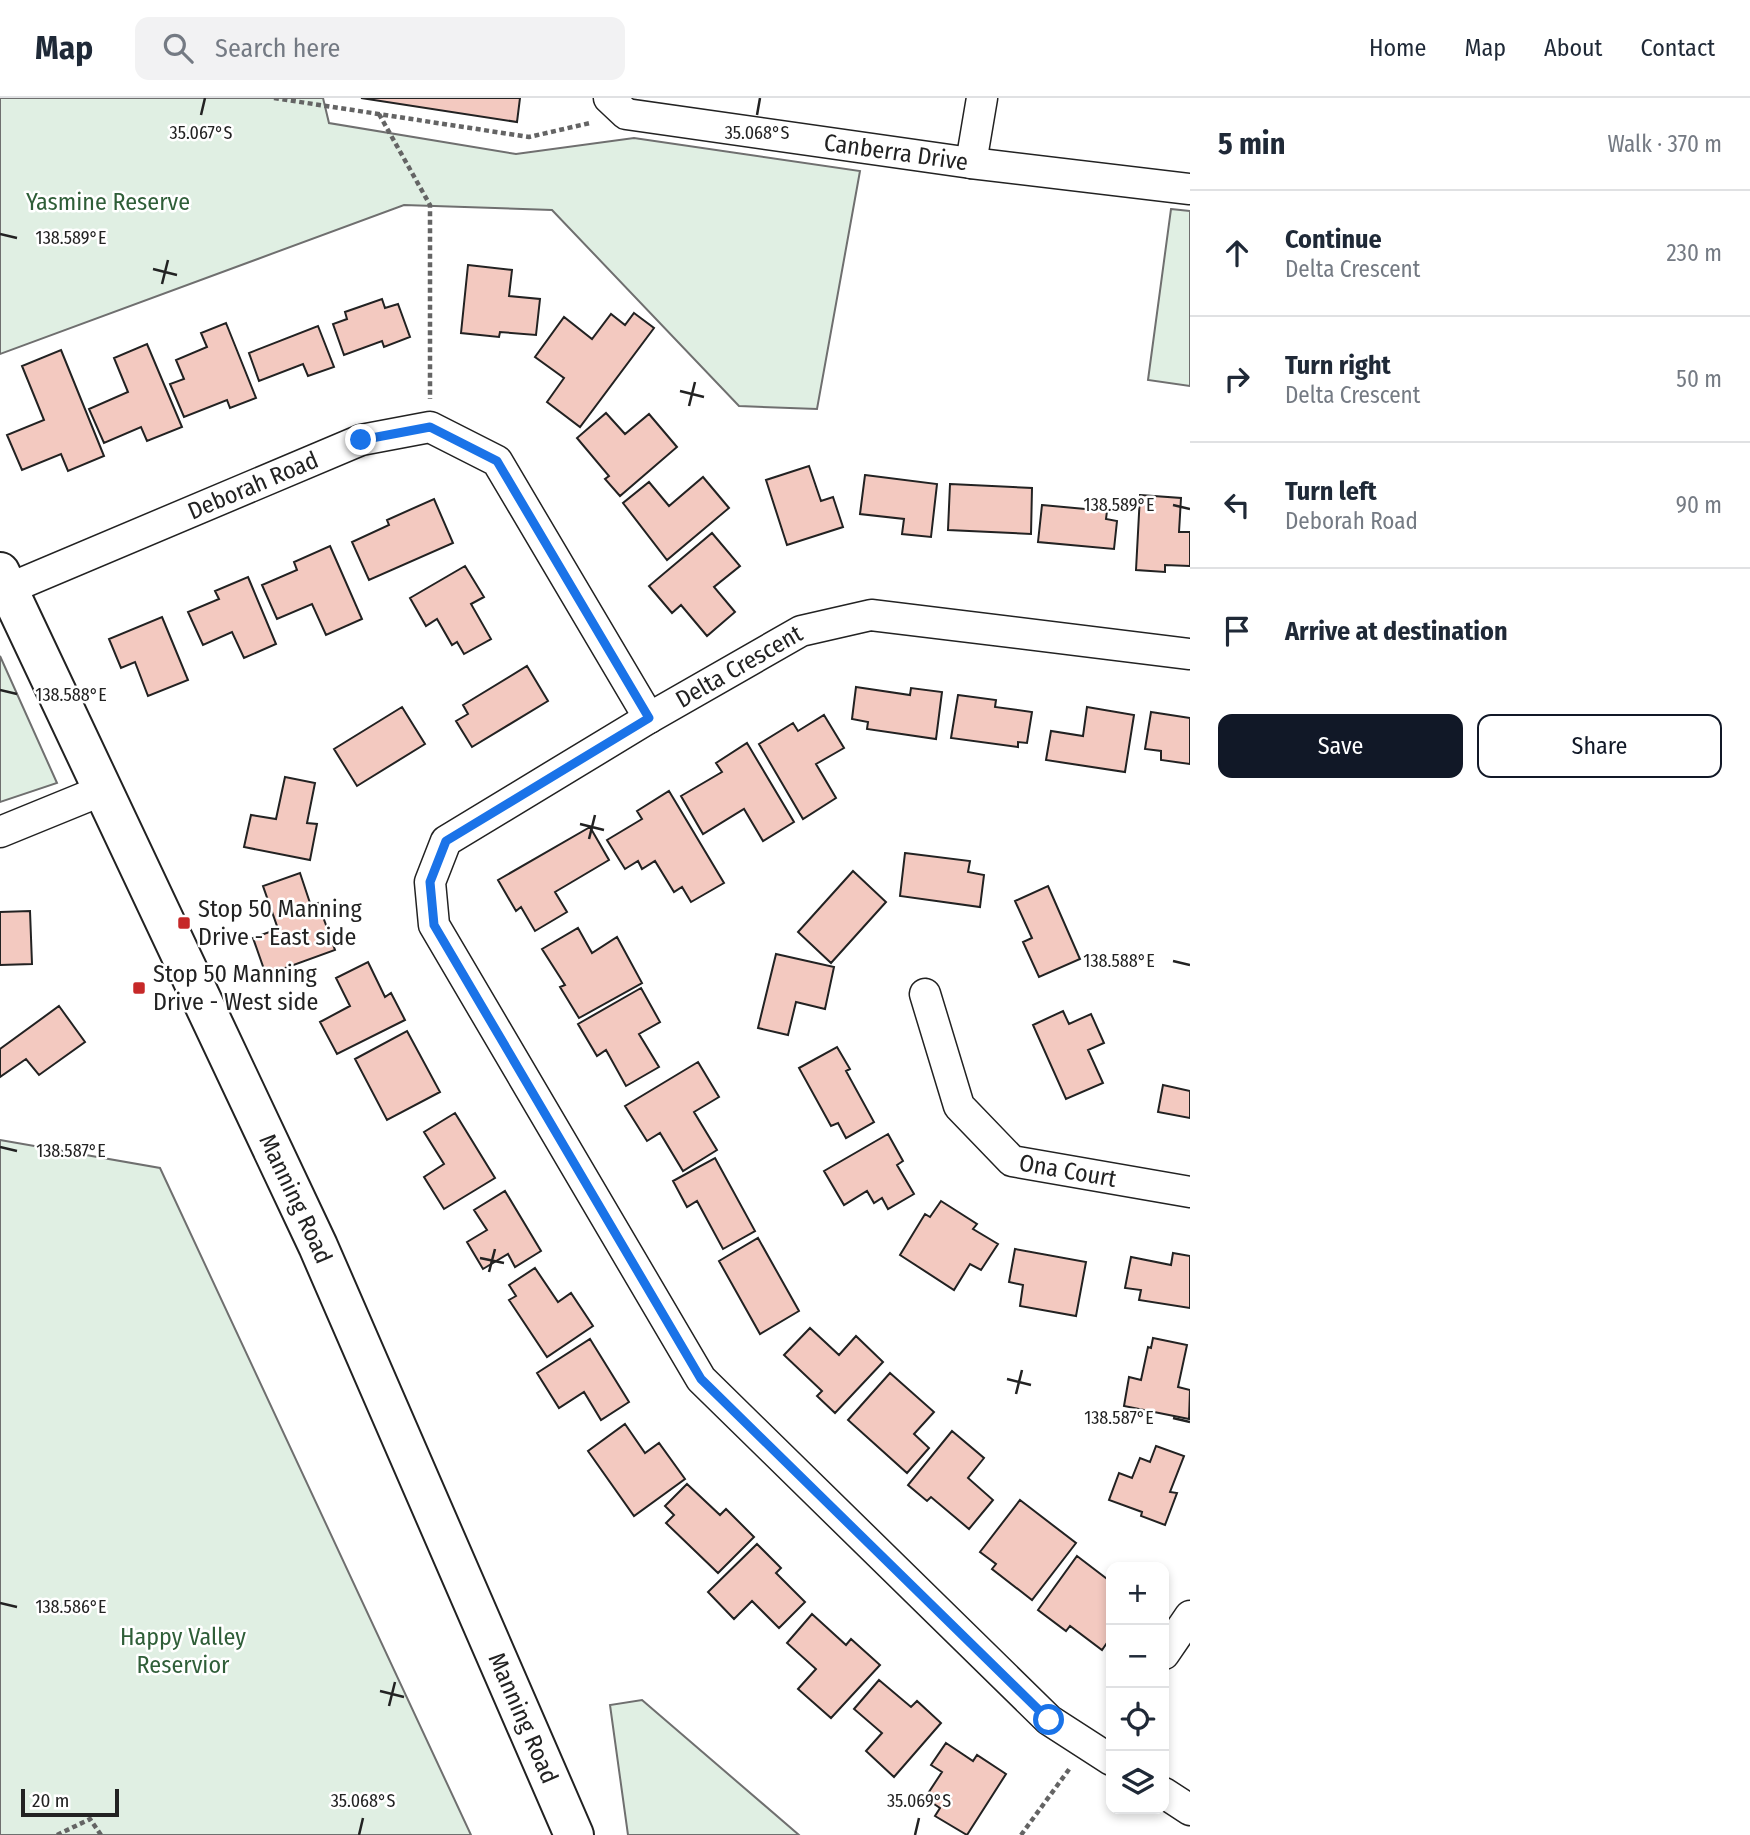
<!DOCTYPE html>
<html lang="en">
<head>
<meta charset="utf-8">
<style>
	body { margin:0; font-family:"Fira Sans Condensed",sans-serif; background:#f2f2f3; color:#1f2937 }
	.controls { position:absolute; right:21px; bottom:21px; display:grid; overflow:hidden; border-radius:14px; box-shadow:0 4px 10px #0003 }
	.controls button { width:63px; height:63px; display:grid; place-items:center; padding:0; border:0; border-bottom:2px solid #e0e1e3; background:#fff; color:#1f2937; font:35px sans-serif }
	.scale { position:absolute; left:21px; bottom:18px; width:98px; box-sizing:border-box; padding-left:7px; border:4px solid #222; border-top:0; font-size:19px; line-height:24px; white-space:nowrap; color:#222; -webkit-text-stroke:5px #fff; paint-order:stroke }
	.stop { position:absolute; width:21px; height:21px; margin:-16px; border:5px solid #1a73e8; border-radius:50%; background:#fff }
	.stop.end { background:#1a73e8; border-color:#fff; box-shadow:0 2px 7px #0008 }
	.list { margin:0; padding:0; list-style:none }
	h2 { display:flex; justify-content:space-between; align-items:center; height:91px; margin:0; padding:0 28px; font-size:30px }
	h2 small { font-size:23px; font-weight:400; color:#747a83 }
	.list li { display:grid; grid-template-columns:46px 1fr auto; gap:21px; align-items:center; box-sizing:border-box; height:126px; padding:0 28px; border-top:2px solid #e0e1e3 }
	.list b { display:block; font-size:26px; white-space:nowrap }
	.list p { margin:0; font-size:23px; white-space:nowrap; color:#747a83 }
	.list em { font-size:23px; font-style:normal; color:#747a83 }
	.actions { display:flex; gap:14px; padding:21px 28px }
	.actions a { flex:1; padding:16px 0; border:2px solid #111827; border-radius:14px; text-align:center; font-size:24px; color:#111827 }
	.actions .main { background:#111827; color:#fff }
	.icon { flex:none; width:38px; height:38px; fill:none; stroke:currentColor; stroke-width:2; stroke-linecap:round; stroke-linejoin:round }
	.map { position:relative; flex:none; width:1190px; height:1737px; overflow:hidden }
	header { display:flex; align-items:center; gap:42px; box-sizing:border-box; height:98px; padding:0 35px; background:#fff; border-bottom:2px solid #e0e1e3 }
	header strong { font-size:33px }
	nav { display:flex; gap:38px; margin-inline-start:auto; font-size:24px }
	.search { width:490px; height:63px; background:#f2f2f3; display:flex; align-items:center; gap:18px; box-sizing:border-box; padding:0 24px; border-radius:14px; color:#747a83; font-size:26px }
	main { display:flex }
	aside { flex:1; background:#fff }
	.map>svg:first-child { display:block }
	.green { fill:#e0efe3; stroke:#6f6f6f; stroke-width:2 }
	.building { fill:#f3c9c0; stroke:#222; stroke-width:2 }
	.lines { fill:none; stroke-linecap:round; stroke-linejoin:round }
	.street-casing { stroke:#222; stroke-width:33 }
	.secondary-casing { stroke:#222; stroke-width:42 }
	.path { stroke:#646464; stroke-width:4.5; stroke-dasharray:5 3.5; stroke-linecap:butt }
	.street { stroke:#fff; stroke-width:30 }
	.secondary { stroke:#fff; stroke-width:38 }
	.route { stroke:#1a73e8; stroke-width:9 }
	.ticks { fill:none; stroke:#222; stroke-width:2.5 }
	.poi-dot { fill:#c62828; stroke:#fff; stroke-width:2.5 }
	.labels { text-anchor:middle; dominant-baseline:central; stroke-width:5; stroke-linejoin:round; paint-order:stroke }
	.street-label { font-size:24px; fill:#222; stroke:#fff }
	.park-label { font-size:24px; fill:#2f5e38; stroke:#fff }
	.poi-label { font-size:24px; fill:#222; stroke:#fff; text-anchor:start }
	.ticks-label { font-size:18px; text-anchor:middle; fill:#222; stroke:#fff; stroke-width:5; stroke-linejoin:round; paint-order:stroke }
</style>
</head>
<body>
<header>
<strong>Map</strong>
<div class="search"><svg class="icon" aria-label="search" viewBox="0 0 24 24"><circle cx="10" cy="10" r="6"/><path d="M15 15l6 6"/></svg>Search here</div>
<nav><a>Home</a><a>Map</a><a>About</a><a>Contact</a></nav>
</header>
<main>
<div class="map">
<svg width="1190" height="1737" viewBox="0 0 1190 1737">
	<rect width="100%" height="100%" fill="#fff"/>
	<!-- green -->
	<path class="green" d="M0 0H323L329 25 516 56 634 40 860 73 817 311 739 308 552 112 404 107 0 256Z
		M1171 111 1190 113V288L1148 282Z
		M0 558 57 685 0 704Z
		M0 1042 160 1070 471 1737H0Z
		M642 1602 799 1737H628L610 1607Z"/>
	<!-- building -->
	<path class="building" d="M361 0H520L517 24Z
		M468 167 512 172 509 198 540 201 536 237 500 234 499 239 461 235Z
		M382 201 385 210 398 206 410 239 384 249 382 243 344 257 333 226 347 221 345 214Z
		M634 215 654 230 580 329 547 304 564 280 535 259 564 219 592 241 611 216 625 227Z
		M226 225 256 300 230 310 227 302 184 319 170 286 184 281 176 262 207 249 201 235Z
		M318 228 334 269 308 278 303 266 259 283 249 255Z
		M147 246 182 329 147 343 141 329 104 345 89 311 128 294 114 260Z
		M61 252 104 358 68 373 61 356 22 372 7 337 44 322 22 268Z
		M606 315 625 336 649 316 677 349 620 398 605 381 609 378 577 340Z
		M809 368 821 403 833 399 843 429 787 447 766 382Z
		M865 377 937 386 931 439 902 436 904 421 860 416Z
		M703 379 729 410 667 462 623 405 649 384 669 408Z
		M950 386 1032 390 1031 436 948 432Z
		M1140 397 1181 400 1179 434H1190V468L1165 467V474L1136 472Z
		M434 401 453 445 369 482 352 444 389 427 387 422Z
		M1042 407 1107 413 1106 421 1117 423 1114 451 1038 444Z
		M712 435 740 468 714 489 735 514 707 538 681 507 672 515 649 488Z
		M330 448 362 521 326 537 312 506 277 521 262 487 297 472 294 464Z
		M465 468 484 499 471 506 491 541 464 556 457 544 452 547 437 521 426 528 410 500Z
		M248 479 276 546 244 560 232 534 203 547 188 514 219 501 215 493Z
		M162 519 188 582 148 598 135 564 121 570 109 541Z
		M527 568 548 603 472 649 456 623 468 616 463 607Z
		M856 589 910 597 911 590 942 594 936 641 867 631 868 624 852 621Z
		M958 597 996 602 995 609 1032 614 1027 645 1018 644V649L951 640Z
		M402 609 425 646 357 688 334 651Z
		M1087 609 1134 617 1125 674 1046 662 1051 633 1083 638Z
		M1151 614 1190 620V666L1161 662V653L1145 651Z
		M824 617 844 650 816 666 836 700 803 721 759 646 793 625 798 633Z
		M747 645 794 724 763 743 744 711 703 736 681 698 722 674 716 665Z
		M285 679 315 685 307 725 317 726 310 762 244 749 251 717 276 721Z
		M669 693 724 785 691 804 682 789 674 794 655 763 642 771 638 763 625 771 607 742 642 721 637 713Z
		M590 729 609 762 555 794 567 814 535 833 521 809 516 813 498 782Z
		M905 755 970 763 968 774 984 777 980 809 900 798Z
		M853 773 886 804 831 865 798 834Z
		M300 775 311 808 318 805 335 852 266 877 253 840 278 831 263 788Z
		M1048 788 1080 861 1039 879 1023 844 1032 840 1015 803Z
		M30 813 32 866 0 867V814Z
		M578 830 592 855 617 839 642 885 579 920 560 889 565 887 542 851Z
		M776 856 834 869 825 911 796 904 788 937 758 930Z
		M368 864 385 899 391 895 405 922 337 956 320 924 350 908 336 880Z
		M641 890 660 924 639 936 659 969 626 988 606 952 597 958 578 926Z
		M59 908 85 944 39 977 26 961 0 979V951Z
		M1063 913 1069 926 1091 916 1104 945 1088 952 1103 985 1066 1001 1033 927Z
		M407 933 440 994 387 1022 355 961Z
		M837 949 850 971 846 973 874 1024 846 1040 838 1025 831 1028 799 970Z
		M698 964 719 999 694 1014 717 1052 683 1073 660 1035 647 1043 625 1008Z
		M1163 987 1190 993V1020L1158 1014Z
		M455 1015 495 1080 444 1111 424 1079 444 1066 424 1034Z
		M888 1036 903 1063 897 1067 914 1096 888 1111 882 1100 874 1105 867 1093 844 1107 824 1073Z
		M715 1060 755 1133 723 1151 697 1103 687 1109 673 1083Z
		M505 1093 541 1153 515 1169 508 1156 483 1171 467 1144 487 1132 474 1112Z
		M941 1103 977 1126 973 1131 998 1146 981 1172 970 1166 954 1192 900 1157 925 1116 930 1119Z
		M758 1140 799 1213 760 1236 719 1163Z
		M1015 1151 1086 1164 1076 1218 1020 1208 1023 1187 1009 1184Z
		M1173 1155 1190 1158V1210L1139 1202 1141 1192 1125 1190 1131 1159 1171 1167Z
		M535 1170 558 1204 571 1195 593 1228 547 1259 509 1202 516 1198 509 1187Z
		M810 1230 839 1257 856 1238 883 1264 835 1315 817 1298 822 1293 784 1257Z
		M1153 1240 1187 1247 1178 1289 1190 1292 1189 1321 1124 1308 1129 1279 1141 1282 1148 1249 1151 1250Z
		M590 1241 629 1304 601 1322 584 1294 559 1310 537 1275Z
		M890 1275 934 1314 914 1336 929 1350 907 1375 848 1322Z
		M625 1326 645 1355 659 1345 685 1381 634 1418 588 1353Z
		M952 1333 984 1360 968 1380 993 1402 969 1431 931 1399 927 1403 908 1387Z
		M1156 1348 1184 1358 1170 1394 1177 1395 1165 1427 1141 1418 1142 1414 1109 1402 1119 1375 1132 1380 1140 1360 1150 1364Z
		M687 1386 720 1417 726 1411 754 1439 718 1475 666 1425 674 1417 665 1408Z
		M1020 1402 1076 1445 1032 1502 992 1471 996 1466 980 1454Z
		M757 1446 781 1470 776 1475 805 1504 779 1530 752 1503 734 1521 708 1494Z
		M1077 1458 1111 1484V1539L1102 1552 1070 1528 1066 1533 1038 1512Z
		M812 1516 846 1547 851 1541 880 1567 831 1620 798 1591 816 1571 787 1545Z
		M879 1582 911 1609 917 1603 941 1625 894 1679 866 1653 882 1635 854 1611Z
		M946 1645 973 1663 977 1657 1006 1676 967 1737 935 1718 940 1710 925 1700 942 1674 931 1667Z"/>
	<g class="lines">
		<defs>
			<g id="street">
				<path id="s1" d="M609 0 626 16 971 65 1190 91"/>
				<path d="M971 65 982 0"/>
				<path id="s2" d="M8 491 361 342 430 329 497 363 649 620"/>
				<path d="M0 734 103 692"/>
				<path id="s3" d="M925 896 959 1008 1012 1063 1190 1094"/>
				<path d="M1164 1556 1190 1518"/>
				<path id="s4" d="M1111 1662 1049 1622 701 1281 434 827 430 784 446 743 649 620 801 533 871 517 1190 556"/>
				<path d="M1164 1695 1190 1712"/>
			</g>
			<g id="secondary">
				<path id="s5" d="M0 474 318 1148 574 1737"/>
			</g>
		</defs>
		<!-- street casing -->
		<use href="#street" class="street-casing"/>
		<!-- secondary casing -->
		<use href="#secondary" class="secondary-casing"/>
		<!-- path -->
		<path class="path" d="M274 0 529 39 590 25
			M379 16 430 107V301
			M57 1737 90 1721 101 1737
			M1021 1737 1070 1670"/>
		<!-- street -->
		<use href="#street" class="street"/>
		<!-- secondary -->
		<use href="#secondary" class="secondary"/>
	</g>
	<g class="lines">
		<!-- route -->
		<path class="route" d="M361 342 430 329 497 363 649 620 446 743 430 784 434 827 701 1281 1049 1622"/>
	</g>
	<!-- ticks -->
	<path class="ticks" d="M201 17 205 0M757 17 760 0M0 136 17 140M153 171 177 177M162 186 168 162M680 293 704 299M689 308 695 284M1173 407 1190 411M0 592 17 596M580 726 604 732M589 741 595 717M1173 863 1190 867M0 1049 17 1053M480 1160 504 1165M489 1174 495 1151M1007 1281 1031 1287M1016 1296 1022 1272M1173 1320 1190 1324M0 1505 17 1509M380 1593 404 1599M389 1608 395 1584M359 1737 363 1720M915 1737 919 1720"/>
	<!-- markers -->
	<g class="poi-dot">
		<rect x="177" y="818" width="14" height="14" rx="3.5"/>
		<rect x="132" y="883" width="14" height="14" rx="3.5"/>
	</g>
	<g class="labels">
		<!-- street labels -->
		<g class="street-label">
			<text stroke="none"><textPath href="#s1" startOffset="296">Canberra Drive</textPath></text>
			<text stroke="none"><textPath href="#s2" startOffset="266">Deborah Road</textPath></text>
			<text stroke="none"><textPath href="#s4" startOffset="1516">Delta Crescent</textPath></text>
			<text stroke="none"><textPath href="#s3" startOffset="250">Ona Court</textPath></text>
			<text stroke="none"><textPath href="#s5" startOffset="693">Manning Road</textPath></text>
			<text stroke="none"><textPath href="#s5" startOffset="1260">Manning Road</textPath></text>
		</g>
		<!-- park labels -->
		<g class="park-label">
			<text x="108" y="104">Yasmine Reserve</text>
			<text x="183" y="1539">Happy Valley<tspan x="183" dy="28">Reservior</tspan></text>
		</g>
		<!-- poi labels -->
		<g class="poi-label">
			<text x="198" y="811">Stop 50 Manning<tspan x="198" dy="28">Drive - East side</tspan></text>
			<text x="153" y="876">Stop 50 Manning<tspan x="153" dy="28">Drive - West side</tspan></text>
		</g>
	</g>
	<g class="ticks-label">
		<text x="201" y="41">35.067°S</text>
		<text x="757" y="41">35.068°S</text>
		<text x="71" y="146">138.589°E</text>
		<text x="1119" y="413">138.589°E</text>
		<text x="71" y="603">138.588°E</text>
		<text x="1119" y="869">138.588°E</text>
		<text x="71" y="1059">138.587°E</text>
		<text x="1119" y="1326">138.587°E</text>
		<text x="71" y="1515">138.586°E</text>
		<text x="363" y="1709">35.068°S</text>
		<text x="919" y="1709">35.069°S</text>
	</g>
</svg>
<div class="controls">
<button>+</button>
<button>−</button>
<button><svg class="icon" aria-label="locate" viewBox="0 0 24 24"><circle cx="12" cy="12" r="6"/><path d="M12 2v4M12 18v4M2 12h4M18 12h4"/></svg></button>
<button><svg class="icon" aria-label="layers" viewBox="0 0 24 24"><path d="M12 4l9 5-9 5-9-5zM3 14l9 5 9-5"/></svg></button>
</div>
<div class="scale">20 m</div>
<div class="stop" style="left:1049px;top:1622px"></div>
<div class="stop end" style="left:361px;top:342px"></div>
</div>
<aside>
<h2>5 min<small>Walk · 370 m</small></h2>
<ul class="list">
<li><svg class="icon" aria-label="ahead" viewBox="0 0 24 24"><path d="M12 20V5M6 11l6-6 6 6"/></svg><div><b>Continue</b><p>Delta Crescent</p></div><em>230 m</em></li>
<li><svg class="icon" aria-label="right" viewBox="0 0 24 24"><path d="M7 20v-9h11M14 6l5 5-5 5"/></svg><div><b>Turn right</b><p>Delta Crescent</p></div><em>50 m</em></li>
<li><svg class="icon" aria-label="left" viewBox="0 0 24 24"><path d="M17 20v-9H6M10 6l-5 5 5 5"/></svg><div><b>Turn left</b><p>Deborah Road</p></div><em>90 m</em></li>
<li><svg class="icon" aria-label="arrive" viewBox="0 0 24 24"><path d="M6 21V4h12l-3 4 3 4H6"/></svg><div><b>Arrive at destination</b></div></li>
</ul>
<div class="actions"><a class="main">Save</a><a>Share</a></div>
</aside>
</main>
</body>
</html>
